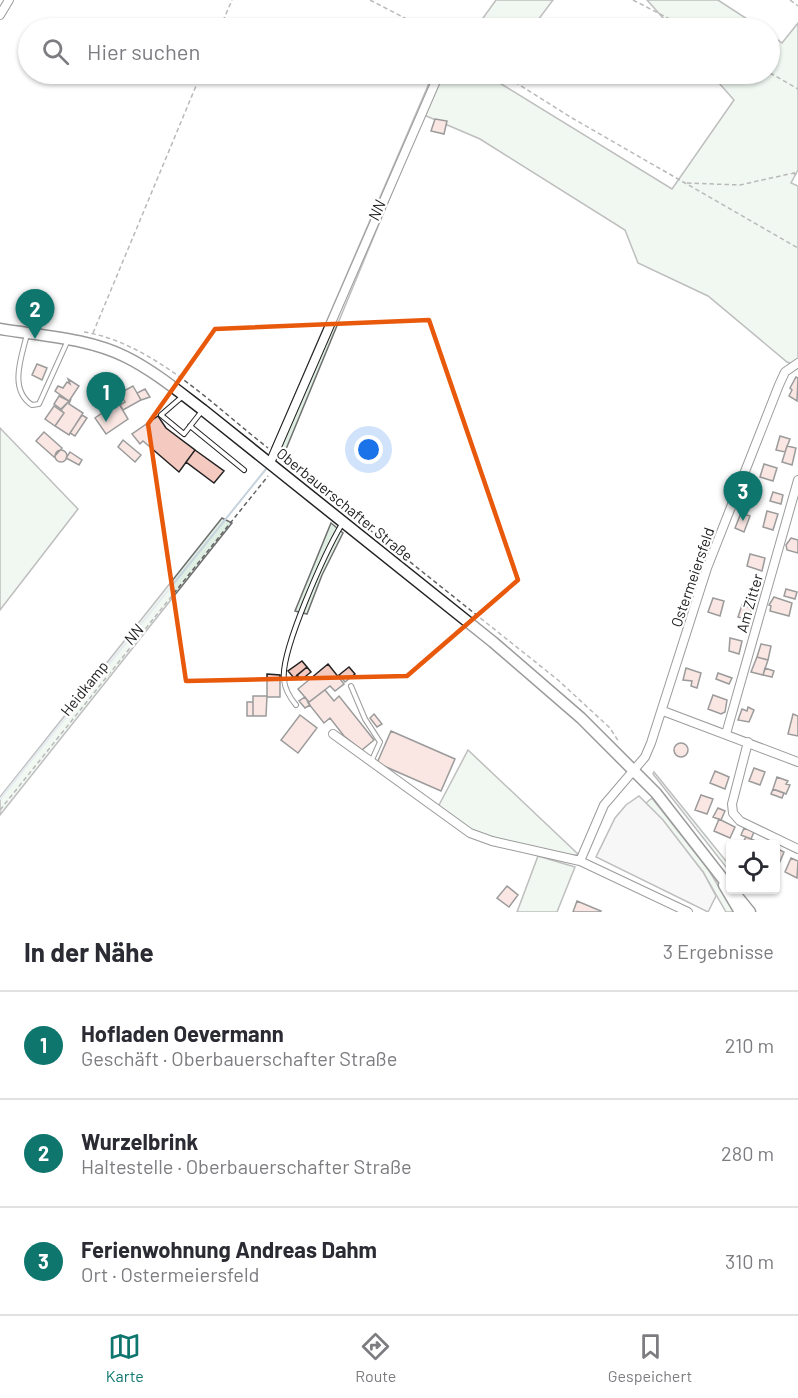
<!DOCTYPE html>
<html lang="de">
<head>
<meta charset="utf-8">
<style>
	body { margin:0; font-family:Barlow,sans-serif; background:#f2f2f3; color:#2b2b33 }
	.controls { position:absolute; right:18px; bottom:18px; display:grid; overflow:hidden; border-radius:6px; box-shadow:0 2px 4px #0004 }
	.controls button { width:54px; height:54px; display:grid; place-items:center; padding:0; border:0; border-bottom:2px solid #e1e1e2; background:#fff; color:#2b2b33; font:30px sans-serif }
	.you { position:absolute; left:369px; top:450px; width:21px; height:21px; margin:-15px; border:4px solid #fff; border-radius:50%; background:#1a73e8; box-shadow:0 0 0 9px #1a73e833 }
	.badge { display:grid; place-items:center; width:39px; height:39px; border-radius:50%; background:#0f766e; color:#fff; font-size:20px; font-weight:700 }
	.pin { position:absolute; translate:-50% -50px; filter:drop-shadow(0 2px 3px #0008) }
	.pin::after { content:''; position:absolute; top:32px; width:21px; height:18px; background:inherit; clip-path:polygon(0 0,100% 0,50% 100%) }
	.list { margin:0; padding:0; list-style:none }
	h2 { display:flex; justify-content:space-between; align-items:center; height:78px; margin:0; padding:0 24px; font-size:26px }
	h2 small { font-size:20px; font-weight:400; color:#7c7c81 }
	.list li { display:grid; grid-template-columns:39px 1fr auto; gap:18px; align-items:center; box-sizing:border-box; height:108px; padding:0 24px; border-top:2px solid #e1e1e2 }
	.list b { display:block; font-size:22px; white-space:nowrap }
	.list p { margin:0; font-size:20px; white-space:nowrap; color:#7c7c81 }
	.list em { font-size:20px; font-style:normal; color:#7c7c81 }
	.icon { flex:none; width:33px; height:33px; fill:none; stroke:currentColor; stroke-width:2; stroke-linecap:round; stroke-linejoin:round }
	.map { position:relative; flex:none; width:798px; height:912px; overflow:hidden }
	.search { position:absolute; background:#fff; box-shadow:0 2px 4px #0004; left:18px; right:18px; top:18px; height:66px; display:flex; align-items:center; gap:15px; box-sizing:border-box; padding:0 21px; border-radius:33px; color:#7c7c81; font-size:22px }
	.sheet { height:402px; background:#fff }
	nav { display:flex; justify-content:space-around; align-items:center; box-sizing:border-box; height:84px; border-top:2px solid #e1e1e2; background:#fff; font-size:16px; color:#7c7c81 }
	nav a { display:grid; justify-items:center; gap:3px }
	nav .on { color:#0f766e }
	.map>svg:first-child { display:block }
	.green { fill:#e0efe3; stroke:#6f6f6f; stroke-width:1.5 }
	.parking { fill:#ededed; stroke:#6f6f6f; stroke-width:1.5 }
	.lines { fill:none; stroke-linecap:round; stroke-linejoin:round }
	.stream { stroke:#c7d3dd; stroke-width:2 }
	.building { fill:#f3c9c0; stroke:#222; stroke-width:1.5 }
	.lane-casing { stroke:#222; stroke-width:6 }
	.street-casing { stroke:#222; stroke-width:10 }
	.secondary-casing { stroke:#222; stroke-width:13 }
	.path { stroke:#646464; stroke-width:1.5; stroke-dasharray:4.5 3; stroke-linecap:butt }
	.lane { stroke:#fff; stroke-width:4 }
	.street { stroke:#fff; stroke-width:8 }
	.secondary { stroke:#fff; stroke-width:10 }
	.marked { fill:none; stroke:#e8590c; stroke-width:4.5; stroke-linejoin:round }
	.labels { text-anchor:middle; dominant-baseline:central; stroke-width:4.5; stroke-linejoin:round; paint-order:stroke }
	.street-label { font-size:15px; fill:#222; stroke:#fff }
	.water-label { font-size:16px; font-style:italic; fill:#222; stroke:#fff }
</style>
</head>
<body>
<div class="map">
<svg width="798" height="912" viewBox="0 0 798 912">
	<rect width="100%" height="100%" fill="#fff"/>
	<!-- green -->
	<path class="green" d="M496 0H553L532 28H498L483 18Z
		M647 0H718L761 28H672Z
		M798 23V170L791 183 798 186V366L787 362 708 296 638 263 625 230 480 139 424 115 284 454 272 448 433 74H485L672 189 734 100 711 74H770V34L782 43Z
		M0 428 78 509 0 610Z
		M222 518 232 523 0 815V797Z
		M331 523 343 533 322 575 307 614 295 611Z
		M468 750 579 855H566L484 836 469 830 438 807Z
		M654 772 730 866V872L653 774Z
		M652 798 708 869 734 912H726L703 872 646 803Z
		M538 856 575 867 557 912H517Z"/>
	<!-- parking -->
	<path class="parking" d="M639 796 663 820 703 872 716 896 708 912 596 857 615 818 626 805Z"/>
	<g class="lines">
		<!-- stream -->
		<path class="stream" d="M0 799 266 469"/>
	</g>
	<!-- building -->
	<path class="building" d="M435 119 447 121 444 134 431 131Z
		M37 364 47 368 42 380 32 375Z
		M796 377 798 378 797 401 789 396 792 390 790 388Z
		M68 379 79 386 69 401 55 391 58 386 63 388 67 382 70 384Z
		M133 386 141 400 123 410 120 405 125 402 120 393Z
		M145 389 150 397 141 400 137 393Z
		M59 396 69 401 61 409 54 404Z
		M71 399 69 404 83 413 69 435 55 426 64 413 61 410Z
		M118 402 128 419 106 434 95 418 108 409 106 407 110 405 111 407Z
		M54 406 64 413 55 426 45 419Z
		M82 415 87 418 75 436 70 433Z
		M158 416 166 428 195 450 179 472 143 441 140 444 132 434Z
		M44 432 62 448 54 457 36 441Z
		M780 436 790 439 785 452 776 450Z
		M123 440 141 455 135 462 118 447Z
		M787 446 796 448 792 465 782 462Z
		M55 456a6 6 0 1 1 12 0a6 6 0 1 1-12 0Z
		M195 450 224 471 214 483 186 462Z
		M70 452 82 460 79 465 66 458Z
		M764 464 777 468 773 481 760 477Z
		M773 492 783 495 781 504 770 501Z
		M767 511 778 514 773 530 763 527Z
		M741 513 750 516 744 532 735 528Z
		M791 538 798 540V553L787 550 786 545Z
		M750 554 765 558 762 571 747 566Z
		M786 589 797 592 795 599 784 596Z
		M774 597 792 603 789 616 770 611 771 606 769 605Z
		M713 598 724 601 720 616 708 612Z
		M742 605 752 608 748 620 738 617Z
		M730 638 742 641 739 654 729 651Z
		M761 644 771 646 768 660 757 657Z
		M757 657 768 660 763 675 751 672Z
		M302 661 307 667 294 678 288 671Z
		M328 664 344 684 335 691 330 686 309 702 298 689Z
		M307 667 311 672 301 680 297 675Z
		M349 667 355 674 345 682 339 675Z
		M686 668 701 673 697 688 691 686 692 681 683 680Z
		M765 668 774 671 772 677 763 675Z
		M718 673 732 678 729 684 716 679Z
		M267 674 280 675V697H267Z
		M325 690 334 701 339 696 374 740 362 750 344 736 330 718 324 723 308 703Z
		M713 695 727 700 725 712 721 714 708 709Z
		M253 696H267L266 716H253Z
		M305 697 310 705 305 708 299 701Z
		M247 702H253V716H247Z
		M748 707 754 710 749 722 738 720 742 709 747 711Z
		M374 714 382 724 377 727 370 718Z
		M793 714 798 716V736L788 734Z
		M300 715 317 728 298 753 281 740Z
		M391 731 455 759 441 791 377 763Z
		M674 750a7 7 0 1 1 14 0a7 7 0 1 1-14 0Z
		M754 768 765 772 760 785 749 781Z
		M715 771 729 777 725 789 710 783Z
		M777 777 788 781 786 784 790 785 786 794 773 789Z
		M773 789 784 793 782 798 771 794Z
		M701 795 713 799 707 814 695 810Z
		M718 808 725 811 721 820 713 817Z
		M719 819 735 827 730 838 714 831Z
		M744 828 754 832 751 839 741 835Z
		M746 837 758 842 757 844H742Z
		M776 848 784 852 776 871Z
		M791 858 798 861 797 878 785 872Z
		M507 886 518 895 509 907 497 898Z
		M577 901 601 911 600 912H573Z"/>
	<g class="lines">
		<defs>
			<path id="lane" d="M27 334C22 356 8 389 32 405L39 404 68 340
				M183 396 161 415 184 434 202 411
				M190 426 244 470
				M351 686 365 719 380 742 371 762
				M296 705C291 699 285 689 284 680 280 651 326 551 342 524"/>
			<path id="street" d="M0 15 9 0
				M270 463 439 74
				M663 711 798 762
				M333 734 470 833 492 841 580 861 688 912
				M726 734 798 480
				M748 742 732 804 733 813 740 821 798 849
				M580 861 604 805 645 757 651 743 707 568 779 385 785 372 798 363"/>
			<path id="secondary" d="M0 329C42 336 88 338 126 357 154 371 178 391 203 410L493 642 581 718 656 793 730 888
				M724 885 740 912
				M737 896 750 912"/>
		</defs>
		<!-- lane casing -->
		<use href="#lane" class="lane-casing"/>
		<!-- street casing -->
		<use href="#street" class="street-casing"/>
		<!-- secondary casing -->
		<use href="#secondary" class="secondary-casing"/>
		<!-- path -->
		<path class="path" d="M370 0 424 28
			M633 0 687 28
			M790 0 798 6
			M220 28 232 0
			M770 73 798 89
			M502 74 572 118 798 248
			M792 173 798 175
			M687 183 740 185 798 172
			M84 332C153 343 214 406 268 448
			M93 333 201 74
			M281 459 558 680 610 728 619 742
			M0 810 268 476"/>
		<!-- lane -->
		<use href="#lane" class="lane"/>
		<!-- street -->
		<use href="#street" class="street"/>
		<!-- secondary -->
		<use href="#secondary" class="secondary"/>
	</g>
	<!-- marked area -->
	<path d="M0 0H798V912H0ZM429 320 518 580 407 676 186 681 148 424 215 329Z" fill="#fff" fill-opacity=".55" fill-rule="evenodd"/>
	<path class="marked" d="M429 320 518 580 407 676 186 681 148 424 215 329Z"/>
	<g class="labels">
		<!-- street labels -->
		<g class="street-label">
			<text transform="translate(345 504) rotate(39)">Oberbauerschafter Straße</text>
			<text transform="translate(692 577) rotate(-71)">Ostermeiersfeld</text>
			<text transform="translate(749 603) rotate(-74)">Am Zitter</text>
			<text transform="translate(84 688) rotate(-51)">Heidkamp</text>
		</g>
		<!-- water labels -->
		<g class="water-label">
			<text transform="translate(376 210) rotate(-67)">NN</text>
			<text transform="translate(133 634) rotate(-51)">NN</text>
		</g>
	</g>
</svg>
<div class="controls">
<button><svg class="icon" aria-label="locate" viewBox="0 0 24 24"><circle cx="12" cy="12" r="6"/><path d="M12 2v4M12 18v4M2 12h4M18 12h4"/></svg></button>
</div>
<div class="you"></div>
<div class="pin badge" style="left:106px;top:422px">1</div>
<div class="pin badge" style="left:35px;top:339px">2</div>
<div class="pin badge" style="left:743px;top:521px">3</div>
<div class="search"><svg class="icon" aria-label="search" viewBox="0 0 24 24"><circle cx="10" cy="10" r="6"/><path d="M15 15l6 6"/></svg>Hier suchen</div>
</div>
<section class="sheet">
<h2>In der Nähe<small>3 Ergebnisse</small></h2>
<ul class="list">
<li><span class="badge">1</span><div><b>Hofladen Oevermann</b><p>Geschäft · Oberbauerschafter Straße</p></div><em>210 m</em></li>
<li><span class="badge">2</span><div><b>Wurzelbrink</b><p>Haltestelle · Oberbauerschafter Straße</p></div><em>280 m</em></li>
<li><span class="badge">3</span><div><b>Ferienwohnung Andreas Dahm</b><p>Ort · Ostermeiersfeld</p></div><em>310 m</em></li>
</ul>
</section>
<nav>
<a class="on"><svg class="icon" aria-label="map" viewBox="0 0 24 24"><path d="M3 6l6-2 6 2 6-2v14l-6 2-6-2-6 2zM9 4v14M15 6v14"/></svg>Karte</a>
<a><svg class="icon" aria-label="directions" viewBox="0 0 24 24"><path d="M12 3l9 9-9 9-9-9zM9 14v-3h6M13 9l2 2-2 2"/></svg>Route</a>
<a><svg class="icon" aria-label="saved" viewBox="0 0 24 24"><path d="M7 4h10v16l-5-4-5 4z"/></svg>Gespeichert</a>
</nav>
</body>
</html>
